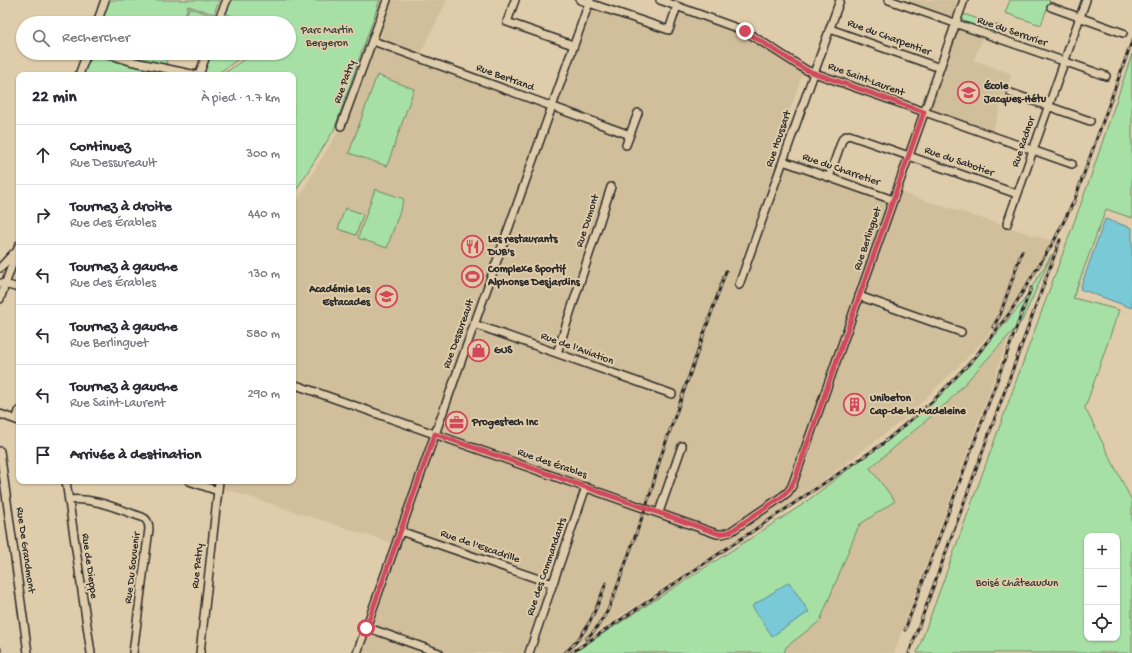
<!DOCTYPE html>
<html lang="fr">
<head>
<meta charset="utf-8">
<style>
	body { margin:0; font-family:"Gochi Hand",sans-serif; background:#f2f2f3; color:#2b2b33 }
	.controls { position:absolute; right:12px; bottom:12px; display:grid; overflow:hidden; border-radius:8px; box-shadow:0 1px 3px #0004 }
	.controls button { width:36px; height:36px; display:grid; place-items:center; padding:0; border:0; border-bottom:1px solid #e1e1e2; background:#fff; color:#2b2b33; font:20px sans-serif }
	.stop { position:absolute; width:12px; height:12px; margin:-9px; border:3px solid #d1495b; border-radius:50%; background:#fff }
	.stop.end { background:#d1495b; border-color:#fff; box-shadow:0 1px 4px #0008 }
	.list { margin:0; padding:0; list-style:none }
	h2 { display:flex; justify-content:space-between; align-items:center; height:52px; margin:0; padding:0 16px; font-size:17px }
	h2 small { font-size:13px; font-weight:400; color:#7c7c81 }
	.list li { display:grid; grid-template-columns:26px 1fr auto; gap:12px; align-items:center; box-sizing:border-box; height:60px; padding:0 16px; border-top:1px solid #e1e1e2 }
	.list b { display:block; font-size:15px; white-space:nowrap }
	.list p { margin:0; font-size:13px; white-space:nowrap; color:#7c7c81 }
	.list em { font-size:13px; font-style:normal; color:#7c7c81 }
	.icon { flex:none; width:22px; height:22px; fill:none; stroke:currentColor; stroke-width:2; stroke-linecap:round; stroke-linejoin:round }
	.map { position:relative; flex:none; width:1132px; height:653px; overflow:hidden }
	.search { position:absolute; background:#fff; box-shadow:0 1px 3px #0004; left:16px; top:16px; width:280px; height:44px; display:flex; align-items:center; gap:10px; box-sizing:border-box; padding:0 14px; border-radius:22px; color:#7c7c81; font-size:15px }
	.panel { position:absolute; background:#fff; box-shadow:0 1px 3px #0004; left:16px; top:72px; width:280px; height:412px; border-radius:8px }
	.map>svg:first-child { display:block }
	.built { fill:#d1be9a }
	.green { fill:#a7e0a5; stroke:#698668; fill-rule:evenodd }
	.water { fill:#7ac9d7; stroke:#5a8a92 }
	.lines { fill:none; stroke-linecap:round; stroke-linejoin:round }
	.minor-casing { stroke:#2b2b2b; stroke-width:10 }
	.minor { stroke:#dfccaa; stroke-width:7 }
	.rail-casing { stroke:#2b2b2b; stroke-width:3 }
	.rail { stroke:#dfccaa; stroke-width:1.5; stroke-dasharray:4.5; stroke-linecap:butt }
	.route { stroke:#d1495b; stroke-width:5 }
	.labels { text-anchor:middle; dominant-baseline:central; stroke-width:4; stroke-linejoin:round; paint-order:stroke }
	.park-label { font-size:11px; fill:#373d37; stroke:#dfccaa }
	.street-label { font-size:11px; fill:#2b2b2b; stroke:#dfccaa }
	.poi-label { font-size:11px; font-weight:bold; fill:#2b2b2b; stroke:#dfccaa; text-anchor:start }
</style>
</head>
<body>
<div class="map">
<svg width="1132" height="653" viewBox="0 0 1132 653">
	<rect width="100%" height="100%" fill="#dfccaa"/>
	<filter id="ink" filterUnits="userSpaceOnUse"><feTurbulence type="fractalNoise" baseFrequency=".025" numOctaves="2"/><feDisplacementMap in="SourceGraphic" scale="8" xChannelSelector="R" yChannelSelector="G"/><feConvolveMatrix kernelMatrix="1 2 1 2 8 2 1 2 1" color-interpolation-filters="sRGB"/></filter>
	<g filter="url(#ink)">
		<!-- built -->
		<path class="built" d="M386 0H447L418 59 548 105 432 429 293 381V210L311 176 338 132Z
			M892 0H959L951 21Z
			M587 3 670 31 678 9 741 31 803 73 772 161 784 164 894 204 899 192 1055 242 1007 313 970 355 904 419 804 495 564 653H356Z
			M953 24 983 35 974 60 1012 74 991 134 924 112Z
			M1010 334 894 653H784L786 647 820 621 859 525 895 501 870 468 948 402Z
			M293 384 431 431 392 543 222 488V481H293Z"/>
		<!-- green -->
		<path class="green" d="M105 0H219L214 14 188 6 182 23H97Z
			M225 0H380L334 130 293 195V75H222L253 53H289V23H247L221 11Z
			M1010 0H1050L1041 25 1005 13Z
			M189 8 210 15 208 23H184Z
			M957 12 1000 26 996 37 954 21Z
			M85 53H94L113 60 184 75H77Z
			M110 53H170L165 65Z
			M205 53H247L220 72 212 75 198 74Z
			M1132 54V218L1106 209 1073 298 1119 310 1085 408 1132 501V653H917L1091 176ZM1087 536H1117V638H1087Z
			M377 75 414 89 387 166 349 153Z
			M375 189 404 199 387 248 358 238Z
			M345 208 363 214 356 235 338 229Z
			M1052 254 1022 321 948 402 870 468 895 501 859 525 820 621 786 647 784 653H573L802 505 912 420 973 362 1022 303Z"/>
		<!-- water -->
		<path class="water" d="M1105 219 1132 228V308L1080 289Z
			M789 582 809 612 772 636 752 606Z"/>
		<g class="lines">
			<defs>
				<path id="minor" d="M515 0 507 22 573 45
					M580 0 669 30 677 6
					M660 0 745 31 806 70 1072 164
					M889 0 1106 76
					M1051 7 1123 33
					M97 23 105 0
					M217 23 227 0
					M830 29 940 68
					M373 41 630 135
					M104 53 130 61 196 75
					M79 75 87 53
					M199 75 207 53
					M1011 93 1090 121
					M341 126 387 0
					M626 145 638 113
					M783 161 893 200
					M829 177 842 140 844 137 849 135 1017 194
					M1007 224 1086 0
					M0 268 13 254
					M0 283 19 288
					M739 285 840 0
					M859 296 961 332
					M0 299 19 245
					M474 324 672 394
					M557 353 611 187
					M293 384 717 534H722L730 532 783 496 788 492 792 486 964 0
					M0 414 19 421
					M16 420 19 411
					M0 451 28 653
					M66 481 91 653
					M189 481 218 491
					M69 500C94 497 118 509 142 517 147 519 149 523 149 529L133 653
					M659 512 682 446
					M400 531 553 584
					M366 627 439 653
					M200 653 219 481
					M357 653 590 0
					M529 653 586 487"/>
			</defs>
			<!-- minor casing -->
			<use href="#minor" class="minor-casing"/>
			<!-- minor -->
			<use href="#minor" class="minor"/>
			<defs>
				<path id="rail" d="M1073 204 1132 41
					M993 327 1000 315 1022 251
					M905 630 1031 288
					M586 639 595 630 607 612 615 593 651 492 660 459 726 271
					M0 648 1 653
					M565 653C587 634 596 610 606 583
					M571 653 881 445 933 401 975 357 1009 314 1054 241 1075 199
					M909 653 1060 240"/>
			</defs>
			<!-- rail casing -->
			<use href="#rail" class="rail-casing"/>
			<!-- rail -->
			<use href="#rail" class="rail"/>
		</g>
	</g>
	<g class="lines" filter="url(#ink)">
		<!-- route -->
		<path class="route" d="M366 628 435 434 719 534 730 532 783 496 790 489 795 479 924 112 806 70 745 31"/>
	</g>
	<!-- icons -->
	<defs>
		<symbol id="school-ring" viewBox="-11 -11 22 22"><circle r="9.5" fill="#dfccaa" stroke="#d1495b" stroke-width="1.5"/><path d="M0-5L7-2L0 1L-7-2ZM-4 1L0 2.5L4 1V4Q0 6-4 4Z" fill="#d1495b"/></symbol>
		<symbol id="restaurant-ring" viewBox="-11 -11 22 22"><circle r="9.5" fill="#dfccaa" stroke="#d1495b" stroke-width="1.5"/><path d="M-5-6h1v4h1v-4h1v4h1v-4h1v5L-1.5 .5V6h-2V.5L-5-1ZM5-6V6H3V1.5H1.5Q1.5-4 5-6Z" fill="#d1495b"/></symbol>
		<symbol id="stadium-ring" viewBox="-11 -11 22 22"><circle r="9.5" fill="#dfccaa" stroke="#d1495b" stroke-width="1.5"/><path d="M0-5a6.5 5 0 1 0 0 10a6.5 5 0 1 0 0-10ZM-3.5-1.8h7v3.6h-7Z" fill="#d1495b"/></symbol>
		<symbol id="shop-ring" viewBox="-11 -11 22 22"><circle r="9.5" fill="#dfccaa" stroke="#d1495b" stroke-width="1.5"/><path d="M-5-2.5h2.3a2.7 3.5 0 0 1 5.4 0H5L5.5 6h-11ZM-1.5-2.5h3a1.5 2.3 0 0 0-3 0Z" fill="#d1495b"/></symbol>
		<symbol id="building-ring" viewBox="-11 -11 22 22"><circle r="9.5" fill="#dfccaa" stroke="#d1495b" stroke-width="1.5"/><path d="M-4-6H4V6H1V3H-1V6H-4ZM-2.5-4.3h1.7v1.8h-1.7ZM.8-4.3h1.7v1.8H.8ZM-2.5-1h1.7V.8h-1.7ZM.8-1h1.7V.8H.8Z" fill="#d1495b"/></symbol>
		<symbol id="office-ring" viewBox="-11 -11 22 22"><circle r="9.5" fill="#dfccaa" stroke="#d1495b" stroke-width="1.5"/><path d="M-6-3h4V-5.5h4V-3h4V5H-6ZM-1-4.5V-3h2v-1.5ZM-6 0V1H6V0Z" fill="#d1495b"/></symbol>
	</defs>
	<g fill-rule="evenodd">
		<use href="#school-ring" x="956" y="80" width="25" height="25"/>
		<use href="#restaurant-ring" x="460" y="234" width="25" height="25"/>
		<use href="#stadium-ring" x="460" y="264" width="25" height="25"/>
		<use href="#school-ring" x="374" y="284" width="25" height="25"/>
		<use href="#shop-ring" x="466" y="338" width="25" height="25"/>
		<use href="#building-ring" x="842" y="392" width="25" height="25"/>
		<use href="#office-ring" x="444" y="410" width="25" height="25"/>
	</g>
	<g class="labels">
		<!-- park labels -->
		<g class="park-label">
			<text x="327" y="31">Parc Martin<tspan x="327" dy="13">Bergeron</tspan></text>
			<text x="1017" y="584">Boisé Châteaudun</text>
		</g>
		<!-- street labels -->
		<g class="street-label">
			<text transform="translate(1012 32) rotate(19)">Rue du Serrurier</text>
			<text transform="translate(889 38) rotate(20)">Rue du Charpentier</text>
			<text transform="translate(505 78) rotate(20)">Rue Bertrand</text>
			<text transform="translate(866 80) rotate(20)">Rue Saint-Laurent</text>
			<text transform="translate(345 82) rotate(-70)">Rue Patry</text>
			<text transform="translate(779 139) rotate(-71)">Rue Houssart</text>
			<text transform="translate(1024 142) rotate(-71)">Rue Radnor</text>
			<text transform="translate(959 162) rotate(19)">Rue du Sabotier</text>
			<text transform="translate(841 170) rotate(19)">Rue du Charretier</text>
			<text transform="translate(588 221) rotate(-72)">Rue Dumont</text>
			<text transform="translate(868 239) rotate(-71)">Rue Berlinguet</text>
			<text transform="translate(459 334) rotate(-70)">Rue Dessureault</text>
			<text transform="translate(577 349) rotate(20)">Rue de l'Aviation</text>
			<text transform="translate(552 464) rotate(19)">Rue des Érables</text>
			<text transform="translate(480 547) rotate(19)">Rue de l'Escadrille</text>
			<text transform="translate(25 550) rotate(82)">Rue De Grandmont</text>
			<text transform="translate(89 566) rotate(82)">Rue de Dieppe</text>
			<text transform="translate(198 566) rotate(-84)">Rue Patry</text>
			<text transform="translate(547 567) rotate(-71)">Rue des Commandants</text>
			<text transform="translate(133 568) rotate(-83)">Rue Du Souvenir</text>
		</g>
		<!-- poi labels -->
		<g class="poi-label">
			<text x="984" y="87">École<tspan x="984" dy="13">Jacques-Hétu</tspan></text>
			<text x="488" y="240">Les restaurants<tspan x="488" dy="13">DUB's</tspan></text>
			<text x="488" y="270">Complexe Sportif<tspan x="488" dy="13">Alphonse Desjardins</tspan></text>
			<text x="370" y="290" text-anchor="end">Académie Les<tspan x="370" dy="13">Estacades</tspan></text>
			<text x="494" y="351">GUS</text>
			<text x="870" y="399">Unibeton<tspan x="870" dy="13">Cap-de-la-Madeleine</tspan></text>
			<text x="472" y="423">Progestech Inc</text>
		</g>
	</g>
</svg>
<div class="controls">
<button>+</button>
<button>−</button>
<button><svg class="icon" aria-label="locate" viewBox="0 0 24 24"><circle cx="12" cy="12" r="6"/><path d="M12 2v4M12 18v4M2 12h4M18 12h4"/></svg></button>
</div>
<div class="stop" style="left:366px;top:628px"></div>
<div class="stop end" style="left:745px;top:31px"></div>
<div class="search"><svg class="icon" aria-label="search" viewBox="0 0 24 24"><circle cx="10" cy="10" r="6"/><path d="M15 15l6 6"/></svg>Rechercher</div>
<section class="panel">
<h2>22 min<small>À pied · 1.7 km</small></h2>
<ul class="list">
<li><svg class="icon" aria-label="ahead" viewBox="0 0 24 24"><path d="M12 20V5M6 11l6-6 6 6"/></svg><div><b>Continuez</b><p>Rue Dessureault</p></div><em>300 m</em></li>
<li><svg class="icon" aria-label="right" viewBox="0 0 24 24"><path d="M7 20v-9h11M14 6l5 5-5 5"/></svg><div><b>Tournez à droite</b><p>Rue des Érables</p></div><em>440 m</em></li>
<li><svg class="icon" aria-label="left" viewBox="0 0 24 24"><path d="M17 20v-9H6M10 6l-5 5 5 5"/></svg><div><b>Tournez à gauche</b><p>Rue des Érables</p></div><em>130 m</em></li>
<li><svg class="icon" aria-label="left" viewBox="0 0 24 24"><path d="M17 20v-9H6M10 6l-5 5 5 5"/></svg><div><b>Tournez à gauche</b><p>Rue Berlinguet</p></div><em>580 m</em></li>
<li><svg class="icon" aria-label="left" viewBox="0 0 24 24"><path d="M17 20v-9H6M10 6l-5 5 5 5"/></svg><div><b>Tournez à gauche</b><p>Rue Saint-Laurent</p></div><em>290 m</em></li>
<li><svg class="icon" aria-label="arrive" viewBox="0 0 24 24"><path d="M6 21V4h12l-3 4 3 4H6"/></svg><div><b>Arrivée à destination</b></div></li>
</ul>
</section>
</div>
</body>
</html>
